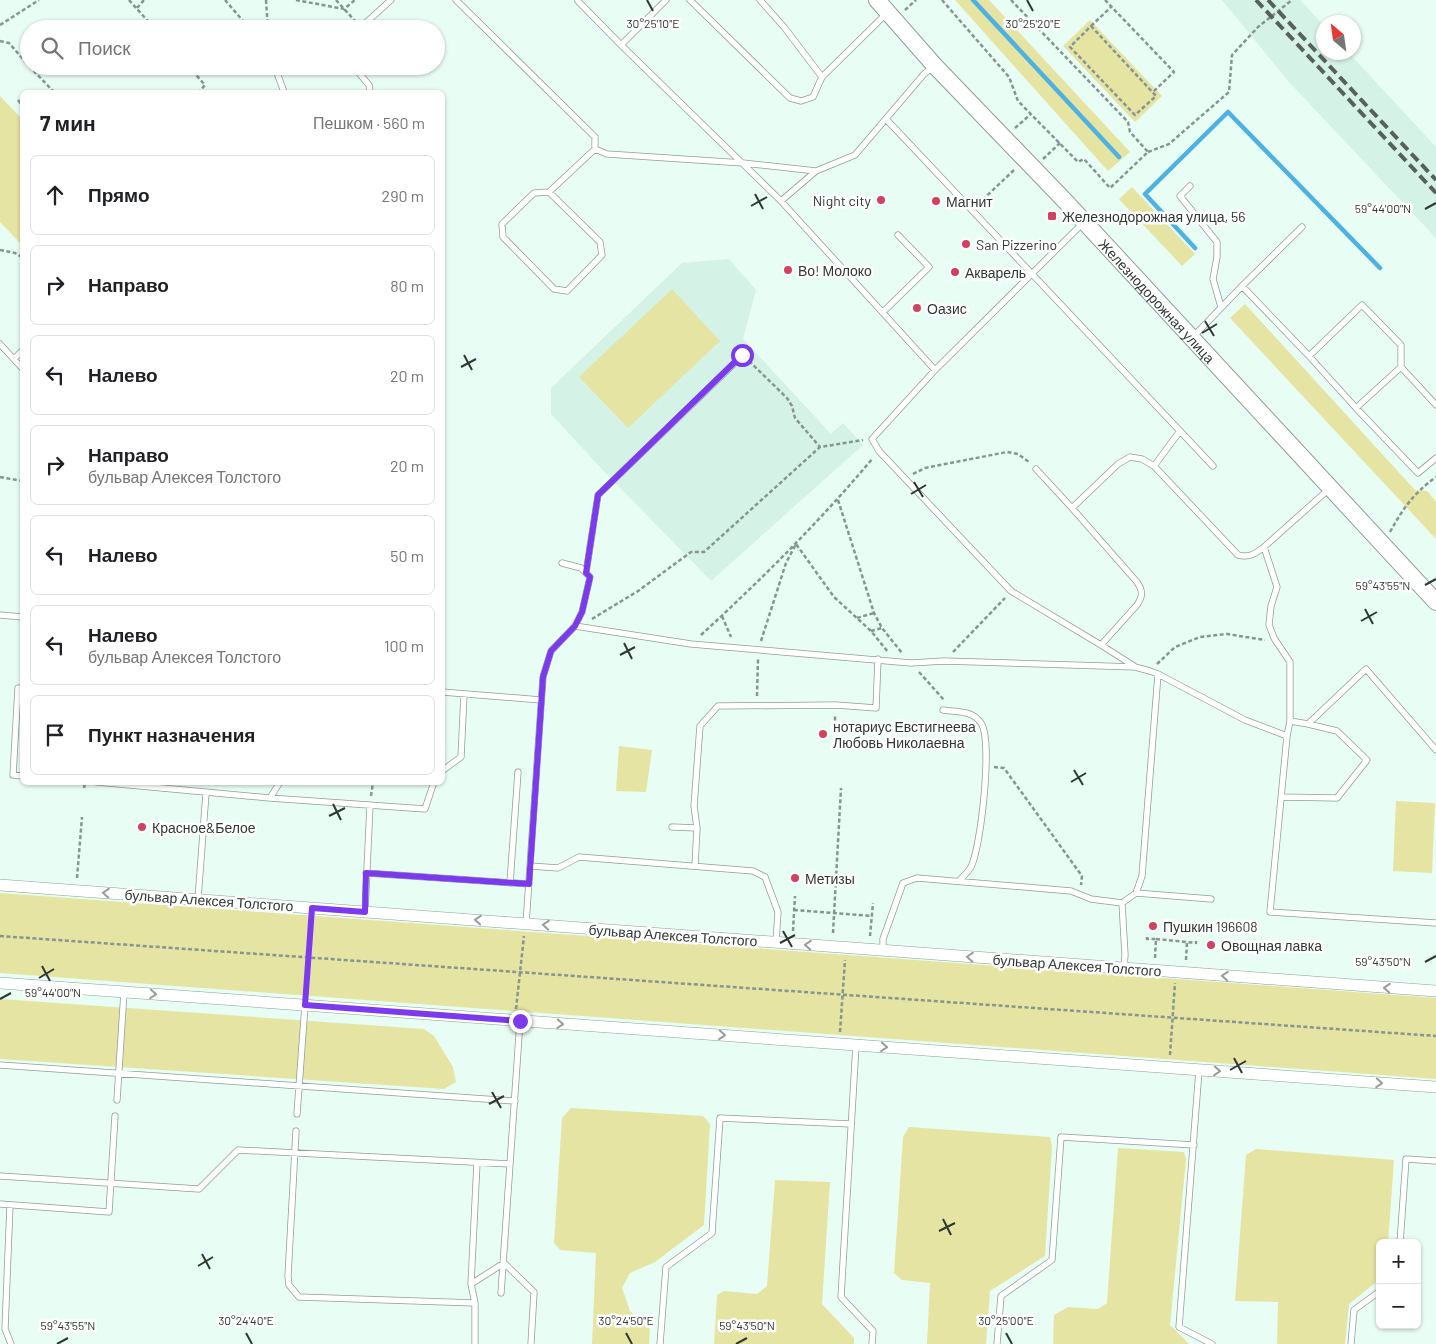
<!DOCTYPE html>
<html lang="ru">
<head>
<meta charset="utf-8">
<style>
	body { margin:0; font-family:Barlow,sans-serif; background:#f2f2f2; color:#202124 }
	.controls { position:absolute; right:15px; bottom:15px; display:grid; overflow:hidden; border-radius:8px; box-shadow:0 1px 4px #0004 }
	.controls button { width:45px; height:45px; display:grid; place-items:center; padding:0; border:0; border-bottom:1px solid #e0e0e0; background:#fff; color:#202124; font:25px sans-serif }
	.compass { position:absolute; left:1316px; top:15px; width:45px; height:45px; border-radius:50%; background:#fff; box-shadow:0 1px 4px #0004; rotate:331deg }
	.stop { position:absolute; width:15px; height:15px; margin:-11px; border:4px solid #7c3aed; border-radius:50%; background:#fff }
	.stop.end { background:#7c3aed; border-color:#fff; box-shadow:0 1px 5px #0008 }
	.list { margin:0; padding:0; list-style:none }
	h2 { display:flex; justify-content:space-between; align-items:center; height:65px; margin:0; padding:0 20px; font-size:21px }
	h2 small { font-size:16px; font-weight:400; color:#757577 }
	.list li { display:grid; grid-template-columns:32px 1fr auto; gap:15px; align-items:center; box-sizing:border-box; height:80px; margin:0 10px 10px; padding:0 10px; border:1px solid #e0e0e0; border-radius:8px }
	.list b { display:block; font-size:19px; white-space:nowrap }
	.list p { margin:0; font-size:16px; white-space:nowrap; color:#757577 }
	.list em { font-size:16px; font-style:normal; color:#757577 }
	.icon { flex:none; width:28px; height:28px; fill:none; stroke:currentColor; stroke-width:2; stroke-linecap:round; stroke-linejoin:round }
	.map { position:relative; flex:none; width:1436px; height:1344px; overflow:hidden }
	.search { position:absolute; background:#fff; box-shadow:0 1px 4px #0004; left:20px; top:20px; width:425px; height:55px; display:flex; align-items:center; gap:12px; box-sizing:border-box; padding:0 18px; border-radius:28px; color:#757577; font-size:19px }
	.panel { position:absolute; background:#fff; box-shadow:0 1px 4px #0004; left:20px; top:90px; width:425px; height:695px; border-radius:8px }
	.map>svg:first-child { display:block }
	.built { fill:#d5f2e6 }
	.green { fill:#e6e4a3 }
	.lines { fill:none; stroke-linecap:round; stroke-linejoin:round }
	.stream { stroke:#4db1e1; stroke-width:4.5 }
	.lane-casing { stroke:#8c9f98; stroke-width:7 }
	.street-casing { stroke:#8c9f98; stroke-width:12 }
	.secondary-casing { stroke:#8c9f98; stroke-width:18 }
	.path { stroke:#879590; stroke-width:2.5; stroke-dasharray:4 2.5; stroke-linecap:butt }
	.lane { stroke:#fff; stroke-width:5.5 }
	.street { stroke:#fff; stroke-width:11 }
	.secondary { stroke:#fff; stroke-width:16 }
	.rail { stroke:#56615d; stroke-width:4; stroke-dasharray:10 5; stroke-linecap:butt }
	.oneway { stroke:#979b9a }
	.route { stroke:#7c3aed; stroke-width:6 }
	.ticks { fill:none; stroke:#2f3734; stroke-width:2 }
	.poi-dot { fill:#d2425f; stroke:#fff; stroke-width:2 }
	.labels { text-anchor:middle; dominant-baseline:central; stroke-width:5; stroke-linejoin:round; paint-order:stroke }
	.poi-label { font-size:14px; fill:#2f3734; stroke:#fff; text-anchor:start }
	.street-label { font-size:14px; fill:#2f3734; stroke:#fff }
	.ticks-label { font-size:12px; text-anchor:middle; fill:#2f3734; stroke:#fff; stroke-width:5; stroke-linejoin:round; paint-order:stroke }
</style>
</head>
<body>
<div class="map">
<svg width="1436" height="1344" viewBox="0 0 1436 1344">
	<rect width="100%" height="100%" fill="#e8fdf4"/>
	<!-- built -->
	<path class="built" d="M1222 0H1300L1323 25 1324 52 1349 53 1436 147V238L1289 82Z
		M729 259 756 290 743 339 831 434 843 423 863 445 711 581 600 467 551 414V388L682 263Z"/>
	<!-- green -->
	<path class="green" d="M955 0H989L1130 152 1108 171Z
		M1090 20 1162 96 1135 122 1063 46Z
		M0 96 22 119V245L0 222Z
		M1132 187 1195 254 1182 266 1119 199Z
		M672 289 720 341 628 428 579 377Z
		M1245 304 1415 490 1427 491 1436 502V539L1230 318Z
		M619 746 652 750 646 792 616 791Z
		M1396 801 1435 803 1432 873 1393 871Z
		M0 893 1436 998V1079L0 973Z
		M0 999 424 1029 434 1036 453 1067 456 1082 444 1089 0 1059Z
		M571 1108 703 1116 710 1124 704 1225 655 1262 630 1273 622 1288 630 1311 650 1329 649 1344H592L596 1253 560 1250 554 1243 562 1118Z
		M909 1127 1050 1137 1052 1146 1045 1256 990 1291 986 1344H927L930 1283 902 1280 894 1273 903 1137Z
		M1118 1148 1184 1152 1186 1160 1170 1325 1189 1344H1053L1054 1315 1068 1307 1098 1309 1107 1303Z
		M1256 1149 1394 1160 1388 1243H1380V1279L1349 1304 1345 1344H1277L1278 1302 1235 1301 1246 1155Z
		M775 1180 830 1182 822 1304 854 1338V1344H714L717 1295 724 1291 757 1294 767 1286Z"/>
	<g class="lines">
		<!-- stream -->
		<path class="stream" d="M973 0 1119 157
			M1195 248 1145 194 1228 112 1380 268"/>
		<defs>
			<path id="lane" d="M456 0 595 137V149
				M690 0 790 98 801 101 813 97 822 77 886 14
				M760 0 784 27 822 77
				M578 1 621 45 781 201 935 370
				M359 29 391 0
				M621 45 666 0
				M280 66 276 70 284 92
				M353 66 369 85 370 92
				M886 119 1213 466
				M595 149 607 154 743 163 816 171
				M1190 186 1180 196 1217 242V257L1213 279 1221 307
				M549 192 600 242 602 255 567 291 554 289 503 237 502 224 534 193 549 192 595 149
				M781 201 816 171 855 155 924 74 933 67
				M1084 222 935 370 872 439 879 451 1011 591 1101 645 1134 666
				M1242 286 1302 227
				M883 312 929 267 898 235
				M1193 337 1242 286 1309 356 1356 408 1401 367
				M0 344 22 368
				M1309 356 1362 305 1401 345V367L1436 405
				M14 359 22 351
				M1356 408 1418 473 1436 458
				M1154 466 1180 431
				M1036 469 1072 508
				M562 563 581 568 590 577 582 612 575 626
				M586 573 598 495 743 355
				M0 615 22 617
				M1101 645 1137 605C1143 596 1143 591 1137 582L1072 508 1118 464 1130 457 1142 459 1154 466 1238 555C1249 558 1255 554 1264 547L1329 489
				M1158 674 1245 720 1287 736 1290 721V662L1274 638 1269 625 1271 606 1277 587 1264 547
				M22 689 18 688 13 775 22 776
				M442 692 541 700
				M943 710C957 712 972 710 981 723 993 740 981 847 971 867 968 872 963 877 959 881
				M1290 721 1308 724 1366 669 1436 750
				M1287 736 1270 912 1436 923
				M442 771 461 757 464 694
				M97 782 270 798 280 782
				M1282 797 1337 798 1367 760 1337 731 1308 724
				M270 798 425 809 434 782
				M672 827 697 828
				M530 866 558 868 579 857 753 871 765 877 778 912 776 942
				M695 866 697 828 694 806 700 726 718 706 836 705 876 708 878 659
				M366 873 529 884
				M510 883 518 772
				M1136 893 1211 899
				M198 899 206 793
				M365 912 370 805
				M526 924 543 677 551 651 575 626 691 644 911 663 944 661 1135 667 1150 671 1158 674 1142 876 1136 893 1122 903 1125 955 1124 968
				M883 950V939L903 883 917 878 1071 891 1091 899 1122 903
				M856 1045 841 1297 873 1331 872 1344
				M0 1065 515 1101
				M1199 1070 1179 1327 1212 1344
				M117 1100 124 992
				M297 1114 305 1005
				M296 1131 288 1276 289 1285 299 1297 475 1303
				M0 1176 199 1189 238 1150 510 1164
				M0 1204 109 1212 115 1116
				M10 1205 5 1329 11 1344
				M1400 1243 1406 1159 1436 1161
				M471 1284 504 1263 534 1292 531 1344
				M501 1293 520 1021
				M475 1344V1303L471 1284 477 1163
				M660 1344 666 1267 712 1233 720 1118 851 1124
				M997 1344 1001 1296 1052 1260 1061 1137 1194 1145
				M1351 1344 1354 1310 1380 1291"/>
			<path id="street" d="M0 885 1436 991
				M0 983 1436 1087"/>
			<g id="secondary">
				<path id="s1" d="M877 0 935 66 1066 202 1436 602"/>
			</g>
		</defs>
		<!-- lane casing -->
		<use href="#lane" class="lane-casing"/>
		<!-- street casing -->
		<use href="#street" class="street-casing"/>
		<!-- secondary casing -->
		<use href="#secondary" class="secondary-casing"/>
		<!-- path -->
		<path class="path" d="M129 0 155 29
			M225 0 250 29
			M266 0 268 29
			M296 0 344 9 355 0
			M336 0 355 21
			M942 0 1009 77 1018 101 1078 162 1084 159 1110 188 1148 152 1130 132 1128 122 1011 0
			M1105 0 1174 72 1153 92
			M137 8 144 0
			M905 10 916 0
			M0 25 39 0
			M1091 26 1156 96 1135 115 1070 47Z
			M1091 26 1111 7
			M0 41 9 43 29 66
			M29 66 54 92
			M188 66 205 85 199 92
			M18 100 22 105
			M1015 128 1031 114
			M1148 152 1169 144 1229 92 1232 55 1258 27 1292 0
			M1043 159 1060 143
			M978 204 1014 170
			M0 250 15 253 22 257
			M749 361 787 398 792 406 795 418 820 447
			M913 474 925 468 1007 452 1018 454 1029 462
			M0 477 22 481
			M838 500 874 613 882 628 902 653
			M1390 532C1404 507 1413 494 1436 477
			M722 616 731 637
			M857 618 874 613
			M592 619 638 591 691 552H704L820 447 863 440
			M871 631 882 628
			M701 635C762 579 820 521 873 458
			M761 641 786 563 796 544 834 597 871 631 888 652
			M953 652 1005 598
			M1157 664 1175 647 1200 637 1227 634 1265 640
			M919 672 944 700
			M757 696 758 659
			M835 727V714
			M994 767 1004 768 1082 876 1081 885
			M84 788 85 782
			M371 796 373 782
			M77 878 82 817
			M794 910 872 916
			M793 931 795 896
			M833 933 841 788
			M0 936 1436 1036
			M870 936 873 903
			M1147 937V939H1156L1155 958
			M1156 939 1187 942
			M1186 960 1187 942 1196 943V941
			M306 994 311 920
			M516 1009 524 936
			M840 1032 845 960
			M1170 1055 1175 983"/>
		<!-- lane -->
		<use href="#lane" class="lane"/>
		<!-- street -->
		<use href="#street" class="street"/>
		<!-- secondary -->
		<use href="#secondary" class="secondary"/>
		<!-- rail -->
		<path class="rail" d="M1256 0 1436 193
			M1268 0 1436 180"/>
	</g>
	<!-- one-way arrows -->
	<defs><path id="oneway-chevron" d="M-2-3.5L2.5 0L-2 3.5" fill="none" stroke-width="1.6" stroke-linecap="round" stroke-linejoin="round" transform="scale(1.25)"/></defs>
	<g class="oneway">
		<use href="#oneway-chevron" transform="translate(106 893) rotate(-176)"/>
		<use href="#oneway-chevron" transform="translate(478 920) rotate(-176)"/>
		<use href="#oneway-chevron" transform="translate(546 925) rotate(-176)"/>
		<use href="#oneway-chevron" transform="translate(808 945) rotate(-176)"/>
		<use href="#oneway-chevron" transform="translate(970 957) rotate(-176)"/>
		<use href="#oneway-chevron" transform="translate(1225 976) rotate(-176)"/>
		<use href="#oneway-chevron" transform="translate(1387 988) rotate(-176)"/>
		<use href="#oneway-chevron" transform="translate(153 994) rotate(4)"/>
		<use href="#oneway-chevron" transform="translate(560 1024) rotate(4)"/>
		<use href="#oneway-chevron" transform="translate(722 1035) rotate(4)"/>
		<use href="#oneway-chevron" transform="translate(884 1047) rotate(4)"/>
		<use href="#oneway-chevron" transform="translate(1217 1071) rotate(4)"/>
		<use href="#oneway-chevron" transform="translate(1379 1083) rotate(4)"/>
	</g>
	<g class="lines">
		<!-- route -->
		<path class="route" d="M520 1021 305 1005 312 908 365 912 366 873 529 884 543 677 551 651 575 626 582 612 590 577 586 573 598 495 742 355"/>
	</g>
	<!-- ticks -->
	<path class="ticks" d="M647 0 653 11M1027 0 1033 11M755 194 763 209M751 206 767 197M1425 209 1436 203M1205 321 1214 336M1202 333 1217 324M464 355 472 370M461 367 476 359M914 482 923 497M911 494 926 485M1425 585 1436 579M1365 609 1373 624M1361 621 1377 612M624 643 632 659M620 655 635 647M1074 770 1083 785M1071 782 1086 773M333 804 341 820M329 816 345 808M783 931 792 947M780 943 795 935M1425 962 1436 956M42 966 50 981M39 978 54 969M0 999 11 993M1234 1058 1242 1073M1230 1070 1246 1061M492 1092 501 1108M489 1104 504 1096M943 1219 951 1235M939 1231 955 1223M202 1254 210 1269M198 1266 213 1257M246 1333 252 1344M626 1333 632 1344M1006 1333 1012 1344M57 1344 68 1338M736 1344 747 1338"/>
	<!-- markers -->
	<g class="poi-dot">
		<circle cx="881" cy="200" r="5"/>
		<circle cx="936" cy="201" r="5"/>
		<rect x="1047" y="211" width="10" height="10" rx="2.5"/>
		<circle cx="966" cy="244" r="5"/>
		<circle cx="788" cy="270" r="5"/>
		<circle cx="955" cy="272" r="5"/>
		<circle cx="917" cy="308" r="5"/>
		<circle cx="823" cy="734" r="5"/>
		<circle cx="142" cy="827" r="5"/>
		<circle cx="795" cy="878" r="5"/>
		<circle cx="1153" cy="926" r="5"/>
		<circle cx="1211" cy="945" r="5"/>
	</g>
	<g class="labels">
		<!-- poi labels -->
		<g class="poi-label">
			<text x="871" y="200" text-anchor="end">Night city</text>
			<text x="946" y="201">Магнит</text>
			<text x="1062" y="216">Железнодорожная улица, 56</text>
			<text x="976" y="244">San Pizzerino</text>
			<text x="798" y="270">Во! Молоко</text>
			<text x="965" y="272">Акварель</text>
			<text x="927" y="308">Оазис</text>
			<text x="833" y="726">нотариус Евстигнеева<tspan x="833" dy="16">Любовь Николаевна</tspan></text>
			<text x="152" y="827">Красное&amp;Белое</text>
			<text x="805" y="878">Метизы</text>
			<text x="1163" y="926">Пушкин 196608</text>
			<text x="1221" y="945">Овощная лавка</text>
		</g>
		<!-- street labels -->
		<g class="street-label">
			<text stroke="none"><textPath href="#s1" startOffset="411">Железнодорожная улица</textPath></text>
			<text transform="translate(209 900) rotate(4)">бульвар Алексея Толстого</text>
			<text transform="translate(673 935) rotate(4)">бульвар Алексея Толстого</text>
			<text transform="translate(1077 965) rotate(4)">бульвар Алексея Толстого</text>
		</g>
	</g>
	<g class="ticks-label">
		<text x="653" y="28">30°25'10"E</text>
		<text x="1033" y="28">30°25'20"E</text>
		<text x="1383" y="213">59°44'00"N</text>
		<text x="1383" y="590">59°43'55"N</text>
		<text x="1383" y="966">59°43'50"N</text>
		<text x="53" y="997">59°44'00"N</text>
		<text x="246" y="1325">30°24'40"E</text>
		<text x="626" y="1325">30°24'50"E</text>
		<text x="1006" y="1325">30°25'00"E</text>
		<text x="68" y="1330">59°43'55"N</text>
		<text x="747" y="1330">59°43'50"N</text>
	</g>
</svg>
<div class="controls">
<button>+</button>
<button>−</button>
</div>
<svg class="compass" viewBox="-18 -18 36 36"><path d="M0-13l5 13h-10z" fill="#e53935"/><path d="M0 13l5-13h-10z" fill="#757577"/></svg>
<div class="stop" style="left:742px;top:355px"></div>
<div class="stop end" style="left:520px;top:1021px"></div>
<div class="search"><svg class="icon" aria-label="search" viewBox="0 0 24 24"><circle cx="10" cy="10" r="6"/><path d="M15 15l6 6"/></svg>Поиск</div>
<section class="panel">
<h2>7 мин<small>Пешком · 560 m</small></h2>
<ul class="list">
<li><svg class="icon" aria-label="ahead" viewBox="0 0 24 24"><path d="M12 20V5M6 11l6-6 6 6"/></svg><div><b>Прямо</b></div><em>290 m</em></li>
<li><svg class="icon" aria-label="right" viewBox="0 0 24 24"><path d="M7 20v-9h11M14 6l5 5-5 5"/></svg><div><b>Направо</b></div><em>80 m</em></li>
<li><svg class="icon" aria-label="left" viewBox="0 0 24 24"><path d="M17 20v-9H6M10 6l-5 5 5 5"/></svg><div><b>Налево</b></div><em>20 m</em></li>
<li><svg class="icon" aria-label="right" viewBox="0 0 24 24"><path d="M7 20v-9h11M14 6l5 5-5 5"/></svg><div><b>Направо</b><p>бульвар Алексея Толстого</p></div><em>20 m</em></li>
<li><svg class="icon" aria-label="left" viewBox="0 0 24 24"><path d="M17 20v-9H6M10 6l-5 5 5 5"/></svg><div><b>Налево</b></div><em>50 m</em></li>
<li><svg class="icon" aria-label="left" viewBox="0 0 24 24"><path d="M17 20v-9H6M10 6l-5 5 5 5"/></svg><div><b>Налево</b><p>бульвар Алексея Толстого</p></div><em>100 m</em></li>
<li><svg class="icon" aria-label="arrive" viewBox="0 0 24 24"><path d="M6 21V4h12l-3 4 3 4H6"/></svg><div><b>Пункт назначения</b></div></li>
</ul>
</section>
</div>
</body>
</html>
